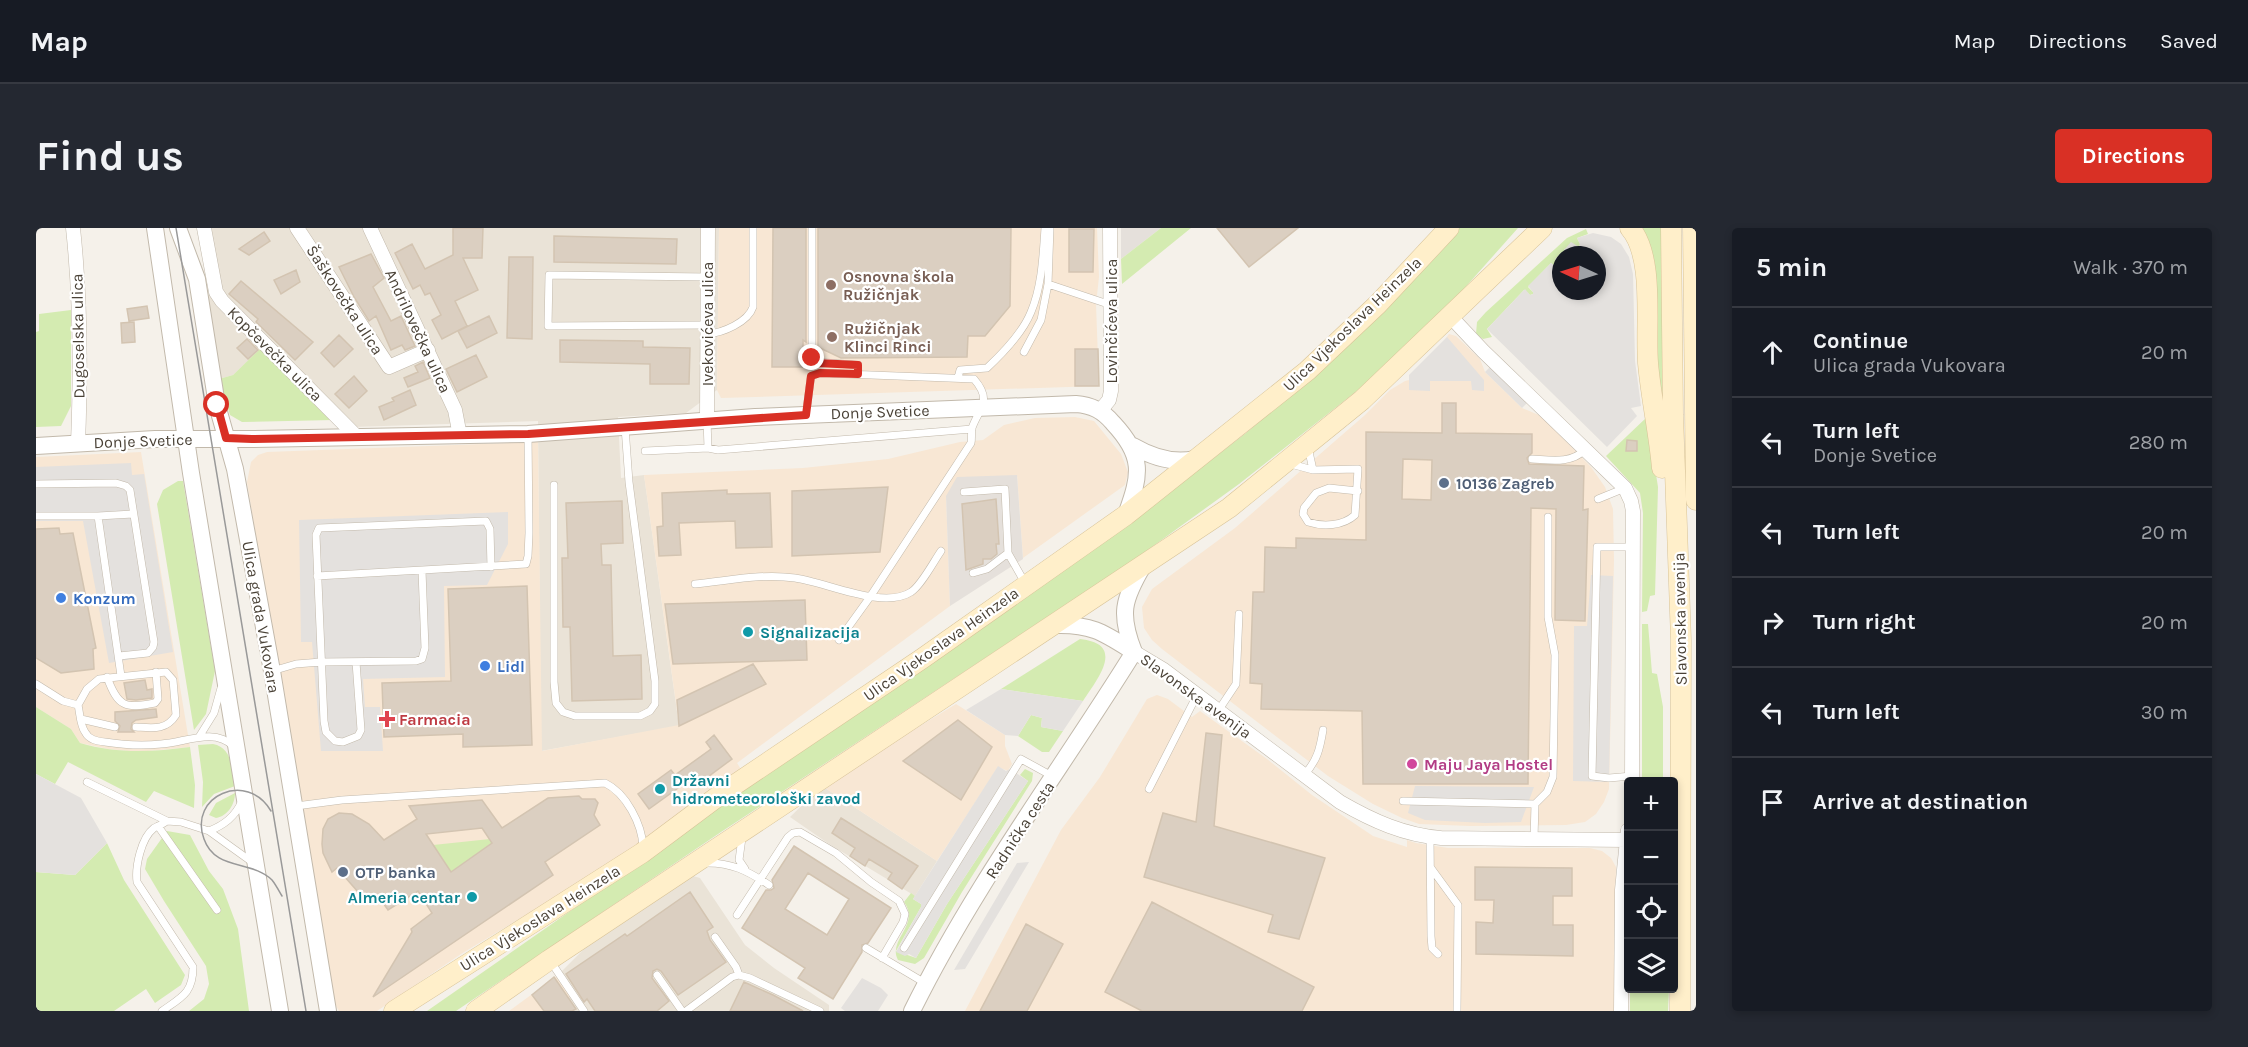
<!DOCTYPE html>
<html lang="en">
<head>
<meta charset="utf-8">
<style>
	body { margin:0; font-family:Karla,sans-serif; background:#242831; color:#f1f3f6 }
	.controls { position:absolute; right:18px; bottom:18px; display:grid; overflow:hidden; border-radius:6px; box-shadow:0 3px 9px #0003 }
	.controls button { width:54px; height:54px; display:grid; place-items:center; padding:0; border:0; border-bottom:2px solid #363941; background:#171b24; color:#f1f3f6; font:30px sans-serif }
	.compass { position:absolute; left:1516px; top:18px; width:54px; height:54px; border-radius:50%; background:#171b24; box-shadow:0 3px 9px #0003; rotate:274deg }
	.stop { position:absolute; width:18px; height:18px; margin:-14px; border:4px solid #d93025; border-radius:50%; background:#fff }
	.stop.end { background:#d93025; border-color:#fff; box-shadow:0 2px 6px #0008 }
	.list { margin:0; padding:0; list-style:none }
	h2 { display:flex; justify-content:space-between; align-items:center; height:78px; margin:0; padding:0 24px; font-size:26px }
	h2 small { font-size:20px; font-weight:400; color:#9ea1a6 }
	.list li { display:grid; grid-template-columns:39px 1fr auto; gap:18px; align-items:center; box-sizing:border-box; height:90px; padding:0 24px; border-top:2px solid #363941 }
	.list b { display:block; font-size:22px; white-space:nowrap }
	.list p { margin:0; font-size:20px; white-space:nowrap; color:#9ea1a6 }
	.list em { font-size:20px; font-style:normal; color:#9ea1a6 }
	.icon { flex:none; width:33px; height:33px; fill:none; stroke:currentColor; stroke-width:2; stroke-linecap:round; stroke-linejoin:round }
	.map { position:relative; flex:none; width:1660px; height:783px; overflow:hidden; border-radius:6px }
	header { display:flex; align-items:center; gap:36px; box-sizing:border-box; height:84px; padding:0 30px; background:#171b24; border-bottom:2px solid #363941 }
	header strong { font-size:28px }
	nav { display:flex; gap:33px; margin-inline-start:auto; font-size:21px }
	.intro { display:flex; align-items:center; justify-content:space-between; box-sizing:border-box; height:144px; padding:0 36px }
	h1 { margin:0; font-size:42px }
	.button { padding:15px 27px; border-radius:6px; background:#d93025; color:#fff; font-size:21px; font-weight:700 }
	main { display:flex; gap:36px; padding:0 36px }
	aside { flex:1; background:#171b24; border-radius:6px; box-shadow:0 3px 9px #0003 }
	.map>svg:first-child { display:block }
	.residential { fill:#eae3d7 }
	.commercial { fill:#f8e7d4 }
	.industrial { fill:#e5e0db }
	.green { fill:#d4ebb1 }
	.parking { fill:#e4e1de }
	.building { fill:#dbcfc1; stroke:#d3c4b1; stroke-width:1.5; fill-rule:evenodd }
	.lines { fill:none; stroke-linecap:round; stroke-linejoin:round }
	.service-casing { stroke:#c2b9ab; stroke-width:8 }
	.minor-casing { stroke:#c2b9ab; stroke-width:15 }
	.tertiary-casing { stroke:#c2b9ab; stroke-width:18 }
	.secondary-casing { stroke:#d8c398; stroke-width:21 }
	.service { stroke:#fff; stroke-width:7 }
	.minor { stroke:#fff; stroke-width:14 }
	.tertiary { stroke:#fff; stroke-width:16 }
	.secondary { stroke:#ffefca; stroke-width:20 }
	.tram { stroke:#999; stroke-width:1.5 }
	.route { stroke:#d93025; stroke-width:8 }
	.education-dot { fill:#8d6e63; stroke:#fff; stroke-width:2 }
	.service-dot { fill:#5c6f8a; stroke:#fff; stroke-width:2 }
	.shop-dot { fill:#3f7fe0; stroke:#fff; stroke-width:2 }
	.culture-dot { fill:#0f9aa8; stroke:#fff; stroke-width:2 }
	.health-dot { fill:#e0444e; stroke:#fff; stroke-width:2 }
	.hotel-dot { fill:#d1479c; stroke:#fff; stroke-width:2 }
	.labels { text-anchor:middle; dominant-baseline:central; stroke-width:4.5; stroke-linejoin:round; paint-order:stroke }
	.education-label { font-size:16px; font-weight:bold; fill:#785e54; stroke:#fff; text-anchor:start }
	.street-label { font-size:16px; fill:#4a4237; stroke:#fff }
	.service-label { font-size:16px; font-weight:bold; fill:#4e5e75; stroke:#fff; text-anchor:start }
	.shop-label { font-size:16px; font-weight:bold; fill:#366cbe; stroke:#fff; text-anchor:start }
	.culture-label { font-size:16px; font-weight:bold; fill:#0d838f; stroke:#fff; text-anchor:start }
	.health-label { font-size:16px; font-weight:bold; fill:#be3a42; stroke:#fff; text-anchor:start }
	.hotel-label { font-size:16px; font-weight:bold; fill:#b23c85; stroke:#fff; text-anchor:start }
</style>
</head>
<body>
<header>
<strong>Map</strong>
<nav><a>Map</a><a>Directions</a><a>Saved</a></nav>
</header>
<div class="intro"><h1>Find us</h1><a class="button">Directions</a></div>
<main>
<div class="map">
<svg width="1660" height="783" viewBox="0 0 1660 783">
	<rect width="100%" height="100%" fill="#f5f1ea"/>
	<!-- residential -->
	<path class="residential" d="M163 0H683L681 162 650 185 582 189 585 250 608 247 643 498 505 523 502 193 316 199 233 113 197 147 183 151 171 82 174 58Z
		M786 558 901 633 879 668 793 616 754 589Z
		M657 648 664 650 709 717 738 740 793 777V783H513L521 748 560 709Z"/>
	<!-- commercial -->
	<path class="commercial" d="M683 0H1061L1063 49 1060 76 1063 158 685 170 681 162Z
		M1413 106 1420 108 1444 131 1449 144 1486 180 1505 188 1555 239 1569 259 1577 281 1578 332 1573 561 1568 574 1560 586 1549 594 1530 597 1434 598 1383 596 1366 590 1337 576 1292 548 1126 421 1116 412 1108 400 1106 379 1116 361 1199 300 1329 187 1354 162 1369 153 1381 150Z
		M1039 189 1058 193 1085 226 1092 244 1089 257 987 330 981 247 910 268 914 378 701 535 708 546 586 629 425 726 341 783H303L296 771 211 254 215 234 222 227 231 224 502 214 506 523 643 497 608 247 767 240 852 231 924 214 947 212 968 197 999 190Z
		M105 224 154 519 102 524 72 521 44 515 35 501 0 479V229Z
		M1121 467 1132 471 1156 489 1164 483 1231 531 1276 567 1337 608 1371 619V612L1380 615 1412 620H1554L1566 623 1575 630 1580 639 1578 783H929L1025 602 1064 549 1111 471Z
		M920 476 969 507V518L976 536 972 543 962 539 901 633 786 558Z
		M521 748 534 768 513 783H473Z"/>
	<!-- industrial -->
	<path class="industrial" d="M1085 0H1125L1085 31Z
		M981 247 987 331 914 378 910 268 921 249Z"/>
	<!-- green -->
	<path class="green" d="M1125 0H1155L1086 56 1085 31Z
		M1422 0H1482L1401 91 1327 158 1203 256 1102 329 685 604 420 783H391L1121 274 1210 205 1287 140Z
		M1602 0H1626L1627 178Z
		M1550 1 1552 6 1541 10 1544 16 1543 19 1528 21 1533 27 1525 26 1520 31 1524 36V39L1521 40 1515 35 1492 59 1497 64V66L1494 67 1488 62 1451 101 1456 109 1447 111 1440 106 1441 94 1450 84 1531 10Z
		M35 82V178L25 198 0 199V104L3 103V86Z
		M225 120 297 192 206 194 194 187 183 151 197 147Z
		M1611 189 1622 259 1619 367 1614 368 1611 383 1606 384 1607 285 1604 265 1570 228Z
		M142 253H147L179 443 170 486 158 502 121 276 127 262Z
		M1606 396H1612L1616 445 1621 446 1627 479V553H1606Z
		M1044 411C1091 416 1061 451 1047 473L965 461Z
		M0 479 35 501 44 515C81 526 116 524 154 519L159 557 158 580 118 563 110 574 32 534 19 556 0 546Z
		M995 487 1006 490 1005 499 1027 503 1013 524H1006L982 508Z
		M177 516C197 520 196 542 199 558L178 566 166 579 167 554 162 517Z
		M989 541 997 545 996 553 926 664 888 730 879 736 862 732C851 712 885 697 868 674L875 665 879 668 877 671 885 676V679L860 723 880 730 911 676 992 553 984 547Z
		M199 565C199 576 192 588 180 590L173 587 180 575Z
		M131 603 154 607 173 643 187 661 202 701 213 783H153L168 771 173 756 170 738 128 673 109 641 111 631Z
		M454 611 456 615 415 644 397 617Z
		M71 615 88 652 149 747 145 757 119 775 110 761 78 783H0V644L39 647Z
		M1594 761H1633L1632 783H1594Z"/>
	<!-- parking -->
	<path class="parking" d="M1557 5 1575 9 1585 16 1593 29 1597 46 1599 133 1605 178 1595 180 1601 188 1571 219 1451 101 1489 61 1494 67 1497 66V64L1492 58 1515 35 1521 40 1524 39V36L1519 31 1525 25 1527 27 1525 63H1561V27H1533L1528 22 1535 14 1543 19 1544 16 1541 10Z
		M1411 109 1448 152V163L1436 162 1435 153H1394V163L1373 162V147Z
		M1454 139 1491 175 1486 180 1449 144Z
		M95 235 96 247 108 246 137 424 73 435 47 293H0V239Z
		M472 284V316L451 357 408 358 409 449 327 451 329 479H344L347 523H285L276 414H265L263 292Z
		M1555 347 1577 348 1573 554 1537 553 1538 398H1551Z
		M965 461 1047 473 1027 503 1005 499 1006 490 995 487 982 508 969 507 930 482Z
		M962 538 970 543 974 541 992 553 911 676 880 730 873 726 869 728 860 724 885 679V676L877 671Z
		M0 546 45 570 71 615 39 647 0 644Z
		M1379 558 1498 559 1485 594 1449 595 1389 592 1372 585Z
		M993 634 929 741 918 742 981 635Z
		M826 750 845 760 852 767 842 783H809L805 780Z"/>
	<!-- building -->
	<path class="building" d="M417 0H447L446 30H427L442 62 419 73 431 98 406 111 396 92 405 87 394 65 389 67 384 57 377 61 359 25 376 16 389 41 417 27Z
		M737 0H770V114L767 112V139H736Z
		M782 0H975L974 78 949 108H932L931 129 805 130 782 119Z
		M1181 0H1262L1213 39Z
		M1033 1H1058L1057 44H1033Z
		M228 4 234 13 213 27 203 21Z
		M518 8 641 11 640 36 518 34Z
		M335 26 348 50 337 59 355 93 365 88 379 118 369 122 366 117 355 122 340 88 333 93 318 69 303 39Z
		M473 29H497L496 111 471 110Z
		M260 42 264 54 245 66 238 52Z
		M205 53 277 114 259 132 220 94 222 91 193 66Z
		M111 78 113 90 93 93 91 81Z
		M453 88 461 105 431 120 422 103Z
		M98 94 99 114 86 115 85 95Z
		M303 107 317 121 298 139 285 125Z
		M211 111 222 122 212 131 201 120Z
		M524 112 607 113V119L654 120 653 156H614V136L524 134Z
		M1039 121H1062L1063 158H1039Z
		M440 127 451 149 421 164 410 141Z
		M387 134 394 150 372 159 368 150 382 144 379 138Z
		M318 148 331 163 313 180 299 166Z
		M374 162 380 177 348 192 343 179 358 173 356 170Z
		M1406 175H1420V205L1496 206V225L1491 230 1493 236 1548 238 1547 282 1552 281 1549 393 1519 392 1520 281 1495 280 1492 556H1327L1326 483 1225 481 1226 456 1214 455 1217 364H1228L1229 319 1260 320V310L1330 312V204L1406 205ZM1367 231 1396 232 1395 272 1366 271Z
		M1591 212 1601 213V223H1590Z
		M852 259 844 324 756 328V263Z
		M691 262V266L734 265 736 319 700 320 699 293 643 295 645 327 623 328 621 299 627 298 626 265Z
		M960 271 963 316H960L961 326 955 331H947V336L930 342 926 276Z
		M586 273 587 315 565 316 566 337H575L577 428 605 427 606 471 536 473 534 399H527L526 330H532L530 275Z
		M23 300 24 306 37 305 60 420 57 421 58 441 25 445 0 430V301Z
		M491 358 496 517 427 519V506L348 509 346 455 415 453 412 361Z
		M769 372 771 432 637 436 629 376Z
		M717 436 730 456 643 498 641 472Z
		M109 452 111 462 116 461V470L100 472 91 471 88 455Z
		M120 481 121 489 100 492 96 495 95 501 98 504H82L84 498 79 493V484Z
		M922 492 956 519 925 572 867 533Z
		M1170 505 1186 507 1178 598 1289 630 1263 711 1232 704 1237 687 1108 649 1127 585 1160 594Z
		M678 507 696 531 661 557 656 550 613 581 602 566 635 542 639 547 675 521 670 514Z
		M543 568 546 571H559L562 575 558 587 564 597 509 634 517 647 337 769 376 704 375 701 396 685 382 663 352 682 345 672 323 665 301 640 296 644 287 625 286 616 287 601 292 591 303 585 316 586 333 596 348 612 381 591 373 578 446 572 466 600 512 570ZM446 600 456 615 415 644 390 606Z
		M805 590 882 638 866 661 852 651 856 645 833 631 829 638 814 628 819 620 796 605Z
		M758 618 855 680 832 715 826 717V724L797 771 762 750 769 740 706 700 730 662H735L738 660 736 652ZM772 645 813 671 791 707 749 681Z
		M1439 639 1536 640V668H1517V697H1537V728L1440 726V694L1457 695 1458 672H1439Z
		M654 664 677 699 671 703 674 712 690 734 642 767 625 743 621 741 617 743 616 750 633 773 621 783H559L551 771 548 774 530 746 589 706 591 708Z
		M1116 674 1278 759 1266 783H1106L1069 764Z
		M990 696 1027 716 991 783H944Z
		M518 749 540 781 536 783H508L496 767Z
		M708 754 737 767 767 783H694Z"/>
	<g class="lines">
		<defs>
			<path id="service" d="M776 0V130L781 134 822 137V146
				M1014 0 1012 56 1075 77
				M671 49 513 47 512 98 671 97
				M671 106C687 105 712 94 717 79V0
				M988 124 1005 92 1012 56
				M922 150 924 142 951 140C966 126 987 104 995 84 1006 58 1007 28 1009 0
				M770 187 775 148 784 145 938 151C957 173 943 180 936 200 935 205 936 211 935 215L834 369 803 412
				M671 192 672 220
				M1272 219 1277 242
				M609 223 672 220 682 222 936 201
				M1496 231C1515 232 1534 236 1549 222
				M1251 235 1277 242 1322 241 1319 287C1307 298 1287 299 1272 294L1267 286 1268 280 1280 265 1293 260 1322 263
				M0 256 80 255 90 258 94 262 118 414 117 419 112 425 83 428
				M518 257V454L520 475 527 484 539 488H604L614 483 619 476V453L593 254 589 199
				M928 264 969 261 972 325 989 355
				M1562 271 1589 260
				M0 288H62L97 286
				M62 288 85 448
				M937 345 951 341 972 325
				M281 348 490 336 492 328 493 305 492 206
				M659 356C692 353 726 345 759 350 790 354 847 382 875 364 885 358 898 333 905 323
				M320 434 325 502 322 508 307 514 299 513 290 504 288 493 280 307 283 300 450 293 454 301 455 339
				M236 443 260 436 285 434 380 433 386 431 389 420 386 343
				M71 449C82 479 89 481 119 475L122 471 120 444
				M0 456 27 473 42 477
				M1182 483 1200 456 1203 386
				M45 491 79 499
				M100 499C116 500 130 503 140 487L137 452 130 444 63 451 51 461 42 477C44 485 44 497 49 504 53 512 61 513 69 514 88 517 107 518 125 516 148 515 178 499 197 518
				M163 509 178 485 185 460
				M1268 547C1281 533 1284 521 1287 502
				M1596 548 1573 550 1556 548 1561 319H1597
				M51 554 131 593 145 594 173 603
				M1113 561 1161 467
				M206 573C199 589 188 597 173 603L216 634
				M1367 573 1499 576 1498 611
				M1499 576 1511 564 1517 549 1519 427 1512 389V289
				M260 578 306 572 569 555C590 565 606 596 607 619
				M122 598 181 682
				M1394 609 1395 708 1396 720 1402 726
				M706 610 703 632 709 641
				M668 635C695 634 712 643 733 657
				M1395 640 1422 677 1421 783
				M701 687 752 609 757 605 764 604 800 625 835 654 863 673 869 686 867 694 846 730
				M679 709 700 739 703 747
				M830 720 889 755
				M868 720 985 531 1016 548
				M515 734 548 783
				M621 747 646 783
				M703 747 714 750 784 783
				M126 783C146 769 157 765 157 739L101 654C99 639 105 610 118 600 122 598 127 596 131 593
				M650 783 696 749 703 747"/>
			<path id="minor" d="M37 0C45 74 45 141 42 215
				M168 0 180 64 186 73 320 208
				M261 0 353 139 392 122
				M334 0 419 182 424 208
				M1415 89 1447 123 1589 260 1595 273 1597 283 1596 554
				M1064 183 1073 172 1075 163 1074 0
				M671 192 672 0
				M1098 424 1128 442 1304 574C1337 593 1368 607 1405 610L1591 612
				M1585 783 1586 662 1592 602"/>
			<path id="tertiary" d="M119 0 155 245 244 783
				M142 0 161 51 181 177 199 241 236 443 292 783
				M0 218 119 211H217L492 206 719 189 1040 176C1056 177 1067 183 1077 195 1108 228 1105 246 1090 287
				M1097 218C1116 229 1137 236 1159 231
				M1020 397C1056 396 1068 405 1098 424
				M1098 424C1083 386 1087 372 1107 338
				M876 783C938 657 1024 543 1098 424"/>
			<path id="secondary" d="M1594 0C1619 29 1609 97 1612 135 1615 170 1623 205 1626 240
				M1635 0 1637 187 1645 412 1644 783
				M1657 0 1660 272
				M358 783 606 625 685 566 887 430 1090 287 1271 143 1342 76 1413 0
				M440 783 513 732 1193 280 1326 172 1506 0"/>
		</defs>
		<!-- service casing -->
		<use href="#service" class="service-casing"/>
		<!-- minor casing -->
		<use href="#minor" class="minor-casing"/>
		<!-- tertiary casing -->
		<use href="#tertiary" class="tertiary-casing"/>
		<!-- secondary casing -->
		<use href="#secondary" class="secondary-casing"/>
		<!-- service -->
		<use href="#service" class="service"/>
		<!-- minor -->
		<use href="#minor" class="minor"/>
		<!-- tertiary -->
		<use href="#tertiary" class="tertiary"/>
		<!-- secondary -->
		<use href="#secondary" class="secondary"/>
		<!-- tram -->
		<path class="tram" d="M140 0 270 783
			M235 583C211 542 152 568 168 611 179 643 216 632 236 652 240 657 243 663 246 668"/>
	</g>
	<g class="lines">
		<!-- route -->
		<path class="route" d="M181 177 190 210 216 211 492 206 770 187 775 148 784 145 822 146V137L781 135 776 130"/>
	</g>
	<!-- markers -->
	<g class="education-dot">
		<circle cx="795" cy="57" r="6"/>
		<circle cx="796" cy="109" r="6"/>
	</g>
	<g class="service-dot">
		<circle cx="1408" cy="255" r="6"/>
		<circle cx="307" cy="644" r="6"/>
	</g>
	<g class="shop-dot">
		<circle cx="25" cy="370" r="6"/>
		<circle cx="449" cy="438" r="6"/>
	</g>
	<g class="culture-dot">
		<circle cx="712" cy="404" r="6"/>
		<circle cx="624" cy="561" r="6"/>
		<circle cx="436" cy="669" r="6"/>
	</g>
	<path class="health-dot" d="M348 482h6v6h6v6h-6v6h-6v-6h-6v-6h6z"/>
	<circle class="hotel-dot" cx="1376" cy="536" r="6"/>
	<g class="labels">
		<!-- education labels -->
		<g class="education-label">
			<text x="807" y="48">Osnovna škola<tspan x="807" dy="18">Ružičnjak</tspan></text>
			<text x="808" y="100">Ružičnjak<tspan x="808" dy="18">Klinci Rinci</tspan></text>
		</g>
		<!-- street labels -->
		<g class="street-label">
			<text transform="translate(309 72) rotate(57)">Šaškovečka ulica</text>
			<text transform="translate(1075 93) rotate(-90)">Lovinčićeva ulica</text>
			<text transform="translate(671 96) rotate(-90)">Ivekovićeva ulica</text>
			<text transform="translate(1316 96) rotate(-44)">Ulica Vjekoslava Heinzela</text>
			<text transform="translate(382 103) rotate(65)">Andrilovečka ulica</text>
			<text transform="translate(42 108) rotate(-91)">Dugoselska ulica</text>
			<text transform="translate(239 126) rotate(45)">Kopčevečka ulica</text>
			<text transform="translate(844 184) rotate(-2)">Donje Svetice</text>
			<text transform="translate(107 213) rotate(-2)">Donje Svetice</text>
			<text transform="translate(225 389) rotate(80)">Ulica grada Vukovara</text>
			<text transform="translate(1644 391) rotate(-91)">Slavonska avenija</text>
			<text transform="translate(905 416) rotate(-35)">Ulica Vjekoslava Heinzela</text>
			<text transform="translate(1160 468) rotate(36)">Slavonska avenija</text>
			<text transform="translate(984 602) rotate(-57)">Radnička cesta</text>
			<text transform="translate(504 690) rotate(-32)">Ulica Vjekoslava Heinzela</text>
		</g>
		<!-- service labels -->
		<g class="service-label">
			<text x="1420" y="255">10136 Zagreb</text>
			<text x="319" y="644">OTP banka</text>
		</g>
		<!-- shop labels -->
		<g class="shop-label">
			<text x="37" y="370">Konzum</text>
			<text x="461" y="438">Lidl</text>
		</g>
		<!-- culture labels -->
		<g class="culture-label">
			<text x="724" y="404">Signalizacija</text>
			<text x="636" y="552">Državni<tspan x="636" dy="18">hidrometeorološki zavod</tspan></text>
			<text x="424" y="669" text-anchor="end">Almeria centar</text>
		</g>
		<!-- health labels -->
		<g class="health-label">
			<text x="363" y="491">Farmacia</text>
		</g>
		<!-- hotel labels -->
		<g class="hotel-label">
			<text x="1388" y="536">Maju Jaya Hostel</text>
		</g>
	</g>
</svg>
<div class="controls">
<button>+</button>
<button>−</button>
<button><svg class="icon" aria-label="locate" viewBox="0 0 24 24"><circle cx="12" cy="12" r="6"/><path d="M12 2v4M12 18v4M2 12h4M18 12h4"/></svg></button>
<button><svg class="icon" aria-label="layers" viewBox="0 0 24 24"><path d="M12 4l9 5-9 5-9-5zM3 14l9 5 9-5"/></svg></button>
</div>
<svg class="compass" viewBox="-18 -18 36 36"><path d="M0-13l5 13h-10z" fill="#e53935"/><path d="M0 13l5-13h-10z" fill="#9ea1a6"/></svg>
<div class="stop" style="left:181px;top:177px"></div>
<div class="stop end" style="left:776px;top:130px"></div>
</div>
<aside>
<h2>5 min<small>Walk · 370 m</small></h2>
<ul class="list">
<li><svg class="icon" aria-label="ahead" viewBox="0 0 24 24"><path d="M12 20V5M6 11l6-6 6 6"/></svg><div><b>Continue</b><p>Ulica grada Vukovara</p></div><em>20 m</em></li>
<li><svg class="icon" aria-label="left" viewBox="0 0 24 24"><path d="M17 20v-9H6M10 6l-5 5 5 5"/></svg><div><b>Turn left</b><p>Donje Svetice</p></div><em>280 m</em></li>
<li><svg class="icon" aria-label="left" viewBox="0 0 24 24"><path d="M17 20v-9H6M10 6l-5 5 5 5"/></svg><div><b>Turn left</b></div><em>20 m</em></li>
<li><svg class="icon" aria-label="right" viewBox="0 0 24 24"><path d="M7 20v-9h11M14 6l5 5-5 5"/></svg><div><b>Turn right</b></div><em>20 m</em></li>
<li><svg class="icon" aria-label="left" viewBox="0 0 24 24"><path d="M17 20v-9H6M10 6l-5 5 5 5"/></svg><div><b>Turn left</b></div><em>30 m</em></li>
<li><svg class="icon" aria-label="arrive" viewBox="0 0 24 24"><path d="M6 21V4h12l-3 4 3 4H6"/></svg><div><b>Arrive at destination</b></div></li>
</ul>
</aside>
</main>
</body>
</html>
